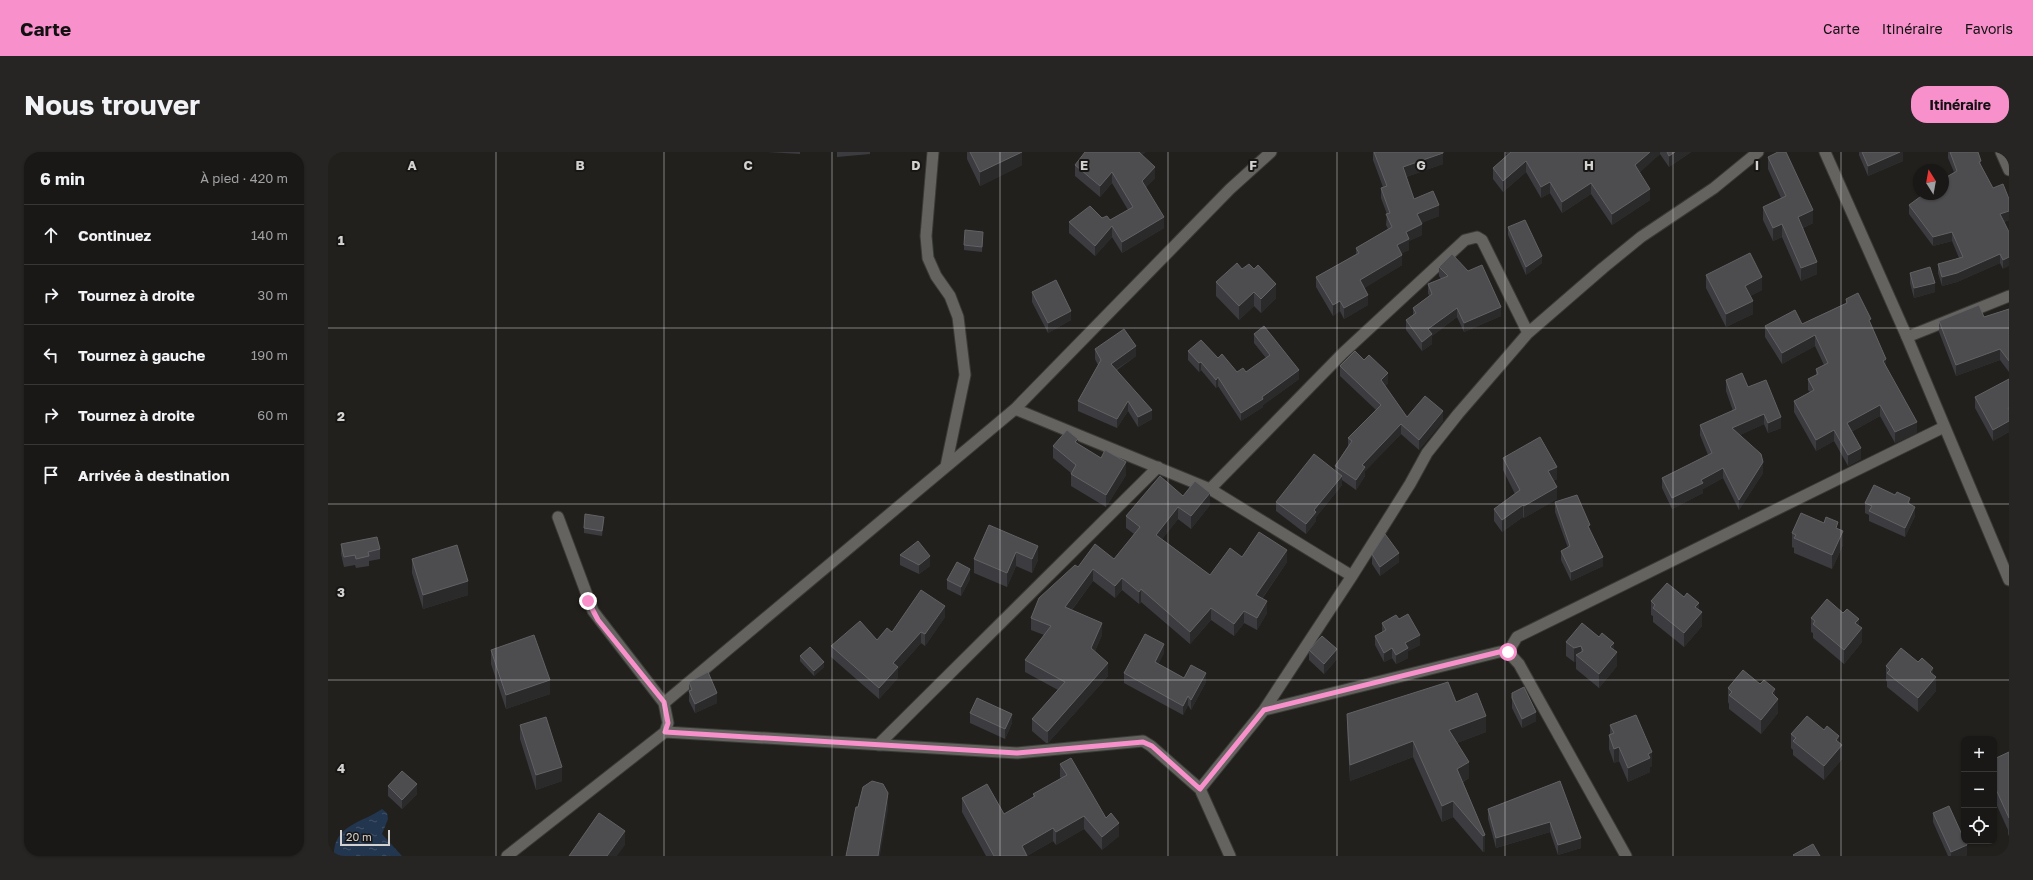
<!DOCTYPE html>
<html lang="fr">
<head>
<meta charset="utf-8">
<style>
	body { margin:0; font-family:"Golos Text",sans-serif; background:#262523; color:#f1f3f6 }
	.controls { position:absolute; right:12px; bottom:12px; display:grid; overflow:hidden; border-radius:8px; box-shadow:0 1px 3px #0004 }
	.controls button { width:36px; height:36px; display:grid; place-items:center; padding:0; border:0; border-bottom:1px solid #373735; background:#191816; color:#f1f3f6; font:20px sans-serif }
	.compass { position:absolute; left:1585px; top:12px; width:36px; height:36px; border-radius:50%; background:#191816; box-shadow:0 1px 3px #0004; rotate:349deg }
	.scale { position:absolute; left:12px; bottom:10px; width:50px; box-sizing:border-box; padding-left:4px; border:2px solid #d3d2d0; border-top:0; font-size:11px; line-height:14px; white-space:nowrap; color:#d3d2d0; -webkit-text-stroke:3px #171614; paint-order:stroke }
	.stop { position:absolute; width:12px; height:12px; margin:-9px; border:3px solid #f890cb; border-radius:50%; background:#fff }
	.stop.end { background:#f890cb; border-color:#fff; box-shadow:0 1px 4px #0008 }
	.list { margin:0; padding:0; list-style:none }
	h2 { display:flex; justify-content:space-between; align-items:center; height:52px; margin:0; padding:0 16px; font-size:17px }
	h2 small { font-size:13px; font-weight:400; color:#9fa0a1 }
	.list li { display:grid; grid-template-columns:26px 1fr auto; gap:12px; align-items:center; box-sizing:border-box; height:60px; padding:0 16px; border-top:1px solid #373735 }
	.list b { display:block; font-size:15px; white-space:nowrap }
	.list em { font-size:13px; font-style:normal; color:#9fa0a1 }
	.icon { flex:none; width:22px; height:22px; fill:none; stroke:currentColor; stroke-width:2; stroke-linecap:round; stroke-linejoin:round }
	.map { position:relative; flex:none; width:1681px; height:704px; overflow:hidden; border-radius:16px }
	header { display:flex; align-items:center; gap:24px; box-sizing:border-box; height:56px; padding:0 20px; background:#f890cb; color:#111 }
	header strong { font-size:19px }
	nav { display:flex; gap:22px; margin-inline-start:auto; font-size:14px }
	.intro { display:flex; align-items:center; justify-content:space-between; box-sizing:border-box; height:96px; padding:0 24px }
	h1 { margin:0; font-size:28px }
	.button { padding:10px 18px; border-radius:16px; background:#f890cb; color:#111; font-size:14px; font-weight:700 }
	main { display:flex; gap:24px; padding:0 24px }
	aside { flex:1; background:#191816; border-radius:16px; box-shadow:0 1px 3px #0004 }
	.map>svg:first-child { display:block }
	.water { fill:url(#water-ripples) }
	.lines { fill:none; stroke-linecap:round; stroke-linejoin:round }
	.minor-casing { stroke:#3a3a37; stroke-width:13 }
	.tertiary-casing { stroke:#3a3a37; stroke-width:13 }
	.minor { stroke:#64635f; stroke-width:11 }
	.tertiary { stroke:#64635f; stroke-width:11 }
	.wall { fill:#3c3c40 }
	.shaded-wall { fill:#2b2a2b }
	.building { fill:#4d4c4f; stroke:#626164 }
	.route { stroke:#f890cb; stroke-width:5 }
	.grid { fill:none; stroke:#d3d2d0; stroke-width:1; stroke-opacity:0.55 }
	.grid-label { font-size:13px; text-anchor:middle; font-weight:bold; fill:#d3d2d0; stroke:#171614; stroke-width:4; stroke-linejoin:round; paint-order:stroke }
</style>
</head>
<body>
<header>
<strong>Carte</strong>
<nav><a>Carte</a><a>Itinéraire</a><a>Favoris</a></nav>
</header>
<div class="intro"><h1>Nous trouver</h1><a class="button">Itinéraire</a></div>
<main>
<aside>
<h2>6 min<small>À pied · 420 m</small></h2>
<ul class="list">
<li><svg class="icon" aria-label="ahead" viewBox="0 0 24 24"><path d="M12 20V5M6 11l6-6 6 6"/></svg><div><b>Continuez</b></div><em>140 m</em></li>
<li><svg class="icon" aria-label="right" viewBox="0 0 24 24"><path d="M7 20v-9h11M14 6l5 5-5 5"/></svg><div><b>Tournez à droite</b></div><em>30 m</em></li>
<li><svg class="icon" aria-label="left" viewBox="0 0 24 24"><path d="M17 20v-9H6M10 6l-5 5 5 5"/></svg><div><b>Tournez à gauche</b></div><em>190 m</em></li>
<li><svg class="icon" aria-label="right" viewBox="0 0 24 24"><path d="M7 20v-9h11M14 6l5 5-5 5"/></svg><div><b>Tournez à droite</b></div><em>60 m</em></li>
<li><svg class="icon" aria-label="arrive" viewBox="0 0 24 24"><path d="M6 21V4h12l-3 4 3 4H6"/></svg><div><b>Arrivée à destination</b></div></li>
</ul>
</aside>
<div class="map">
<svg width="1681" height="704" viewBox="0 0 1681 704">
	<defs>
		<pattern id="water-ripples" width="26" height="14" patternUnits="userSpaceOnUse"><rect width="26" height="14" fill="#22364f"/><path d="M2 4q2-2 4 0t4 0M15 11q2-2 4 0t4 0" fill="none" stroke="#415267"/></pattern>
	</defs>
	<rect width="100%" height="100%" fill="#21201d"/>
	<!-- water -->
	<path class="water" d="M54 657 59 661 60 667 54 682 74 704H6C5 673 34 671 54 657Z"/>
	<g class="lines">
		<defs>
			<path id="minor" d="M605 0 598 84 600 106 608 124 622 144 630 165 637 223 618 314
				M1673 0 1681 18
				M1579 185 1681 144
				M687 257 882 337 1024 424
				M882 337 1015 201 1137 88 1149 85 1154 88 1200 181
				M1180 500 1189 485 1616 275
				M336 551 687 257 902 37 943 0
				M936 558 1171 500H1180L1191 512 1298 704
				M337 580 689 601 815 589 823 594 872 637 902 704
				M550 593 830 315
				M872 637 936 558 1024 424 1082 332 1099 301 1130 262 1200 181 1275 116 1313 85 1386 36 1430 0
				M179 704 337 580 340 571 336 551 265 459 230 365"/>
			<path id="tertiary" d="M1497 0 1579 185 1681 428"/>
		</defs>
		<!-- minor casing -->
		<use href="#minor" class="minor-casing"/>
		<!-- tertiary casing -->
		<use href="#tertiary" class="tertiary-casing"/>
		<!-- minor -->
		<use href="#minor" class="minor"/>
		<!-- tertiary -->
		<use href="#tertiary" class="tertiary"/>
	</g>
	<!-- wall -->
	<path class="wall" d="M440 0H472V2Z
		M509 0H542V2L509 5Z
		M639 0H694V13L652 34 639 7Z
		M1045 0H1115V12L1078 25 1086 47 1111 64 1093 71 1094 83 1081 89V98L1074 101V113L1036 136 1040 153 1016 167 1012 159 1005 164 988 135V125L1028 102V96L1060 77 1058 73 1059 62 1053 46V36L1055 35 1045 8Z
		M1177 0H1363L1341 15 1332 2 1311 20 1322 48 1284 73 1263 42 1234 61 1222 41 1213 46 1198 20 1175 40 1165 27V16L1179 3Z
		M1531 0H1575V9L1540 24 1531 3Z
		M1620 0H1650L1653 13 1681 68 1676 70 1675 117 1672 111 1629 130 1614 134 1610 121V112L1631 106 1624 89 1605 94 1581 62V53L1626 20 1620 6Z
		M814 3 827 26 818 35 836 76 794 101 784 85 767 104 741 81V70L774 66 782 68 800 58 784 31 772 45 747 24V13Z
		M1440 5 1485 71 1475 76 1489 122 1473 129 1454 85 1445 89 1435 68V55L1453 46 1440 17Z
		M1180 75 1214 111 1198 123 1180 83Z
		M655 85 654 100 636 98V93Z
		M1111 115 1173 164 1136 180 1129 165 1104 184V192L1094 199 1078 178V168L1085 164V156L1101 144 1100 141V132L1113 127 1111 124Z
		M914 117 948 146 933 161 926 154 911 168 888 144V130Z
		M1582 121 1607 140 1586 146 1582 131Z
		M1378 123 1434 138 1422 144 1425 162 1398 175 1378 136Z
		M704 140 743 168 720 181 704 150Z
		M1518 147 1543 172 1558 214 1589 281 1567 291 1552 264 1523 280 1533 307 1520 314 1506 289 1488 299 1466 260V249L1482 240 1480 238V227L1488 223V217L1496 213 1487 194 1454 212 1437 185V174L1474 172 1518 151Z
		M1681 157V220L1672 208 1628 224 1611 180V169L1656 165Z
		M926 182 971 227 935 253V255L913 269 890 234 888 236 873 218 871 220 860 208V199L890 206 909 220H918L938 206 926 191Z
		M767 197 808 204 789 218 824 267 810 275 800 259 789 276 750 259V249L770 213 767 207Z
		M1012 214 1060 231 1057 234 1079 265 1115 269 1091 298 1073 282 1037 319V324L1028 338 1014 328V333L988 365V369L978 382 948 359V350L1007 319V314L1020 294V286L1048 258 1012 224Z
		M1681 227V280L1665 289 1647 256V245Z
		M1398 228 1420 235 1453 276 1440 281 1436 272 1412 283 1435 321 1411 358 1395 326 1375 337V341L1344 357 1334 336V326L1380 303 1372 283V273L1405 259 1398 239Z
		M750 292 798 323 778 355 743 334V321L725 306V294Z
		M1175 306 1229 327 1225 329 1229 347 1196 366 1195 365 1174 380 1166 369V357L1187 342 1175 318Z
		M855 344 882 353 863 377 850 367 834 387 882 423 914 405 959 410 934 447 939 461 929 478 916 471 906 484 883 468 862 492 813 450 811 452 794 438 787 446 765 429 744 458 774 483 767 499 780 524 720 591H718L704 579V567L730 538 697 520V508L716 483 703 478V466L750 415 786 407 806 382 798 376V364Z
		M1227 350 1275 414 1243 429 1233 408V399L1240 396 1227 360Z
		M1537 351 1582 352 1587 364 1577 385 1541 369V363L1537 361Z
		M276 369 274 384 256 381V376Z
		M661 373 710 408 704 421 688 414 679 435 646 421V407Z
		M1510 377 1515 393 1504 417 1466 401V396L1464 395V381Z
		M13 392 52 397V407L41 409V414L28 416 27 413 16 415 13 402Z
		M1044 402 1071 410 1052 424 1044 412Z
		M572 403 602 414 591 422 572 413Z
		M84 407 140 443 95 457 84 421Z
		M642 427 633 444 619 437V428Z
		M1323 449 1374 474 1356 495 1325 470V464L1323 463Z
		M617 465 597 494 593 491 570 517V526L551 547 503 505V494L549 488 564 480Z
		M1483 466 1531 474 1534 490 1516 512 1485 486V481L1483 480Z
		M1071 467 1092 493 1080 499V506L1068 512 1064 506 1056 510 1047 493V484L1054 480V471Z
		M1238 490 1286 498 1289 514 1271 536 1248 517V509L1246 510 1238 504Z
		M163 498 222 542 178 557 163 512Z
		M981 498 1009 507 996 522 981 508Z
		M836 501 830 512 856 526 878 530 863 558 860 553 855 563 796 531V521Z
		M472 504 496 515 486 524 472 509Z
		M1558 514 1608 539 1590 560 1559 535V530L1558 528Z
		M361 530 389 551 367 561 361 549Z
		M1400 536 1450 561 1433 582 1401 557V552L1400 550Z
		M1184 541 1208 569 1194 576 1184 556Z
		M1128 550 1158 580 1129 591 1141 626 1135 630 1157 683V699L1155 700 1125 665 1114 670 1085 605 1022 629 1019 578V562Z
		M642 561 684 571 677 587 642 571Z
		M192 573 234 629 208 638 192 587Z
		M1282 573 1324 614 1322 615V620L1300 630 1291 609 1286 611 1281 597V583L1282 582Z
		M1463 582 1511 590 1514 607 1496 628 1465 603V598L1463 596Z
		M1681 600V684L1680 682V678L1666 647V607Z
		M732 612 778 666 791 684 774 698 756 677 728 693 725 689 699 704H658L634 660V646L676 662 705 645V642L733 626 732 625Z
		M1232 629 1253 696 1230 703 1222 680 1168 696 1160 667V657Z
		M60 634 89 642 74 657 60 644Z
		M1605 661 1639 703 1637 704H1620L1605 670Z"/>
	<!-- shaded-wall -->
	<path class="shaded-wall" d="M694 0V13L652 34V20Z
		M808 0H818L808 8Z
		M1322 0H1332V2L1307 25V13Z
		M1347 0H1363L1341 15V4Z
		M1572 0H1575V9L1540 24V14Z
		M1115 1V12L1075 26V15Z
		M1198 9V20L1175 40V29Z
		M827 15V26L814 40V29Z
		M784 20V31L772 45V34Z
		M1222 30V41L1213 46V35Z
		M1263 31V42L1234 61V50Z
		M1322 37V48L1284 73V62Z
		M1111 53V64L1089 73V62Z
		M1485 58V71L1470 78V65Z
		M1681 59V68L1672 71V62Z
		M836 65V76L794 101V90Z
		M1094 72V83L1081 89V98L1069 104V93L1078 80Z
		M1454 72V85L1445 89V76Z
		M784 74V85L767 104V94Z
		M1624 80V89L1605 94V85Z
		M1672 102V111L1629 130 1614 134V125Z
		M1074 103V113L1032 139V128Z
		M1214 104V111L1198 123V115Z
		M1681 105V114L1675 117V108Z
		M1489 110V122L1473 129V116Z
		M1434 125V138L1417 147V134Z
		M1607 131V140L1586 146V136Z
		M948 132V146L933 161V147Z
		M926 140V154L911 168V154Z
		M1040 143V153L1016 167V156Z
		M1012 149V159L1005 164V153Z
		M1425 149V162L1398 175V162Z
		M1173 155V164L1136 180V171Z
		M1129 156V165L1104 184V192L1094 199V190L1100 177Z
		M743 159V168L720 181V171Z
		M1487 183V194L1454 212V201Z
		M808 194V204L783 221V212Z
		M1672 197V208L1628 224V213Z
		M1558 207V218L1555 209Z
		M873 210V218L871 220V211Z
		M971 218V227L935 253V255L913 269V261L934 245Z
		M1060 221V231L1053 238V228Z
		M890 225V234L888 236V228Z
		M800 249V259L789 276V267Z
		M1552 253V264L1519 282V271Z
		M824 258V267L810 275V265Z
		M1115 259V269L1091 298V288Z
		M1436 262V272L1404 287V276Z
		M1453 265V276L1440 281V271Z
		M1681 269V280L1665 289V278Z
		M1589 270V281L1567 291V280Z
		M1073 272V282L1037 319V324L1028 338V328L1034 313Z
		M1506 278V289L1488 299V288Z
		M750 287V300L747 290Z
		M1533 296V307L1520 314V303Z
		M798 310V323L778 355V343Z
		M1435 310V321L1411 358V348Z
		M1229 315V327L1220 331V319Z
		M1395 316V326L1375 337V341L1344 357V346L1373 328Z
		M1014 324V333L988 365V369L978 382V372L986 358Z
		M1229 335V347L1196 366V354Z
		M882 341V353L863 377V364Z
		M1582 346V355L1580 351Z
		M1195 353V365L1174 380V368Z
		M850 355V367L828 395V383Z
		M1587 355V364L1577 385V376Z
		M276 365V369L274 384V379Z
		M1515 379V393L1504 417V403Z
		M710 394V408L704 421V407Z
		M959 398V410L928 455V443Z
		M688 400V414L679 435V421Z
		M1071 401V410L1052 424V415Z
		M602 404V414L591 422V413Z
		M1275 405V414L1243 429V420Z
		M642 417V427L633 444V435Z
		M765 417V429L737 467V455Z
		M794 426V438L787 446V434Z
		M140 429V443L95 457V443Z
		M813 437V450L811 452V440Z
		M939 449V461L929 478V466Z
		M1371 451V463L1374 460V474L1356 495V481L1367 455Z
		M617 454V465L597 494V482Z
		M883 456V468L862 492V480Z
		M916 459V471L906 484V472Z
		M1531 467V480L1534 476V490L1516 512V498L1527 471Z
		M774 471V483L763 508V496Z
		M593 480V491L570 517V526L551 547V536L565 511Z
		M1092 483V493L1080 499V506L1068 512V503L1077 491Z
		M1286 491V504L1289 500V514L1271 536V522L1282 495Z
		M836 492V501L827 520V510Z
		M1253 494V507L1248 503V509L1246 510V496Z
		M1064 496V506L1056 510V501Z
		M1009 497V507L996 522V512Z
		M496 510V515L486 524V519Z
		M780 511V524L720 591V579Z
		M1605 516V528L1608 525V539L1590 560V546L1602 520Z
		M878 521V530L863 558V548Z
		M222 528V542L178 557V543Z
		M1447 537V550L1450 547V561L1433 582V568L1444 541Z
		M389 541V551L367 561V552Z
		M860 544V553L855 563V554Z
		M1208 560V569L1194 576V567Z
		M684 562V571L677 587V577Z
		M1158 564V580L1121 594V578Z
		M1511 584V596L1514 593V607L1496 628V614L1508 588Z
		M1085 589V605L1022 629V613Z
		M1291 595V609L1286 611V597Z
		M1324 600V614L1322 615V620L1300 630V616L1320 602Z
		M1141 610V626L1129 633V617Z
		M234 615V629L208 638V623Z
		M89 632V642L74 657V648Z
		M560 641V658L552 704H550Z
		M1125 649V665L1114 670V654Z
		M756 664V677L728 693V680Z
		M1222 670V680L1168 696V686Z
		M791 671V684L774 698V685Z
		M725 676V689L699 704 694 694Z
		M297 679V693L289 704H279Z
		M1157 683V699L1155 700V684Z
		M1253 686V696L1230 703V693Z
		M1639 693V703L1637 704H1623V700Z"/>
	<!-- building -->
	<path class="building" d="M642 0H694L652 20Z
		M757 0H811L827 15 814 29 836 65 794 90 784 74 767 94 741 70 762 54 774 66 779 64 782 68 805 55 784 20 772 34 747 13Z
		M1046 0H1115V1L1075 15 1086 47 1105 39 1111 53 1089 62 1094 72 1078 80 1081 87 1069 93 1074 103 1032 128 1040 143 1016 156 1012 149 1005 153 988 125 1031 101 1028 96 1064 75 1058 62 1062 61 1053 36 1059 34Z
		M1183 0H1322L1307 13 1322 37 1284 62 1263 31 1234 50 1222 30 1213 35 1198 9 1175 29 1165 16Z
		M1339 0H1347L1341 4Z
		M1450 0H1458L1485 58 1470 65 1489 110 1473 116 1454 72 1445 76 1435 55 1458 44 1440 5Z
		M1534 0H1572L1540 14Z
		M1622 0H1650L1653 9 1651 10 1665 36 1675 32 1681 47V59L1672 62 1681 80V105L1675 108 1672 102 1629 121 1614 125 1610 112 1635 105 1624 80 1605 85 1581 53 1596 42H1615V27L1629 19Z
		M1197 68 1214 104 1198 115 1180 75Z
		M637 78 655 80 654 95 636 93Z
		M1422 101 1434 125 1417 134 1425 149 1398 162 1378 123Z
		M1124 102 1140 119 1154 113 1173 155 1136 171 1129 156 1100 177 1104 182 1094 190 1078 168 1088 161 1085 156 1104 142 1100 132 1120 124 1111 115Z
		M909 111 914 117 921 112 926 117 930 113 948 132 933 147 926 140 911 154 888 130Z
		M1602 115 1607 131 1586 136 1582 121Z
		M728 128 743 159 720 171 704 140Z
		M1530 141 1543 167 1541 168 1558 207 1555 209 1589 270 1567 280 1552 253 1519 271 1533 296 1520 303 1506 278 1488 288 1466 249 1486 238 1480 227 1490 222 1488 217 1500 211 1487 183 1454 201 1437 174 1467 158 1474 172 1519 151 1518 147Z
		M1651 153 1656 165 1681 157V209L1672 197 1628 213 1611 169Z
		M936 174 971 218 934 245 935 247 913 261 890 225 888 228 873 210 871 211 860 199 873 188 890 206 894 202 909 220 915 216 918 220 942 203 926 182Z
		M796 177 808 194 783 212 824 258 810 265 800 249 789 267 750 249 773 208 767 197Z
		M1027 199 1036 208 1041 203 1060 221 1053 228 1079 265 1097 244 1115 259 1091 288 1073 272 1034 313 1037 315 1028 328 1007 314 1024 289 1020 286 1053 253 1012 214Z
		M1414 221 1420 235 1438 228 1453 265 1440 271 1436 262 1404 276 1433 302 1435 310 1411 348 1395 316 1373 328 1375 331 1344 346 1334 326 1384 301 1372 273 1408 257 1398 228Z
		M1681 227V256H1680L1681 258V269L1665 278 1647 245Z
		M739 278 750 287 747 290 773 306 777 298 798 310 778 343 743 322 748 313 725 294Z
		M1212 285 1229 315 1220 319 1229 335 1196 354 1195 353 1174 368 1166 357 1192 338 1175 306Z
		M986 302 1014 324 986 358 988 360 978 372 948 350Z
		M832 324 855 344 867 329 882 341 863 364 850 355 828 383 882 423 902 396 914 405 931 380 959 398 928 443 939 449 929 466 916 459 906 472 883 456 862 480 813 437 811 440 794 426 787 434 765 417 737 455 774 471 763 496 780 511 720 579H718L704 567 737 530 697 508 723 474 703 466 711 446 747 413 750 415 767 392 786 407 812 375 798 364Z
		M1546 333 1567 343 1569 340 1582 346 1580 351 1587 355 1577 376 1541 359 1544 354 1537 351Z
		M1249 343 1262 373 1260 374 1275 405 1243 420 1233 399 1242 394 1227 350Z
		M1473 361 1496 371 1498 365 1510 370 1508 376 1515 379 1504 403 1466 386 1468 383 1464 381Z
		M257 362 276 365 274 379 256 376Z
		M661 373 710 394 704 407 688 400 679 421 646 407Z
		M1057 382 1071 401 1052 415 1044 402Z
		M49 385 52 397 40 400 41 404 28 407 27 403 16 405 13 392Z
		M590 389 602 404 591 413 572 403Z
		M129 393 140 429 95 443 84 407Z
		M629 410 642 417 633 435 619 428Z
		M1339 431 1356 445 1359 441 1371 451 1367 455 1374 460 1356 481 1325 456 1327 453 1323 449Z
		M593 438 617 454 597 482 593 480 565 511 570 515 551 536 503 494 532 469 549 488 559 476 564 480Z
		M1499 447 1515 461 1519 457 1531 467 1527 471 1534 476 1516 498 1485 472 1487 469 1483 466Z
		M1080 462 1092 483 1077 491 1080 496 1068 503 1064 496 1056 501 1047 484 1058 478 1054 471 1068 463 1071 467Z
		M1254 471 1271 485 1274 481 1286 491 1282 495 1289 500 1271 522 1248 503 1255 499 1253 494 1246 496 1238 490Z
		M817 482 836 492 827 510 856 526 863 513 878 521 863 548 860 544 855 554 796 521Z
		M206 483 222 528 178 543 163 498Z
		M994 484 1009 497 996 512 981 498Z
		M482 495 496 510 486 519 472 504Z
		M1573 496 1590 510 1594 506 1605 516 1602 520 1608 525 1590 546 1559 521 1562 518 1558 514Z
		M1415 518 1432 532 1436 528 1447 537 1444 541 1450 547 1433 568 1401 543 1404 540 1400 536Z
		M380 520 389 541 367 552 361 539 364 538 361 530Z
		M1120 530 1128 550 1149 541 1158 564 1121 578 1141 610 1129 617 1157 683 1155 684 1125 649 1114 654 1085 589 1022 613 1019 562Z
		M1196 535 1208 560 1194 567 1184 546V541Z
		M649 546 684 562 677 577 642 561Z
		M1308 563 1324 600 1320 602 1322 606 1300 616 1291 595 1286 597 1281 583 1286 581 1282 573Z
		M1479 564 1496 578 1499 574 1511 584 1508 588 1514 593 1496 614 1465 589 1468 586 1463 582Z
		M218 565 234 615 208 623 192 573Z
		M1681 600V666L1666 633V607Z
		M743 606 778 666 783 661 791 671 774 685 756 664 728 680 725 676 694 694 699 704H666L634 646 659 632 676 662 707 644 705 642 739 623 732 612Z
		M74 619 89 632 74 648 60 634Z
		M544 629 555 632 560 641 550 704H518L528 655H530L535 635Z
		M1232 629 1253 686 1230 693 1222 670 1168 686 1160 657Z
		M1621 654 1636 687V689H1637L1639 693 1623 700 1605 661Z
		M271 661 297 679 279 704H241Z
		M1485 692 1492 704H1466L1465 703Z"/>
	<g class="lines">
		<!-- route -->
		<path class="route" d="M260 449 270 468 336 550 340 571 337 580 689 601 815 590 824 594 872 637 936 558 1171 500H1180"/>
	</g>
	<!-- grid -->
	<path class="grid" d="M168 0V704M336 0V704M504 0V704M672 0V704M840 0V704M1009 0V704M1177 0V704M1345 0V704M1513 0V704M0 176H1681M0 352H1681M0 528H1681"/>
	<g class="grid-label">
		<text x="84" y="18">A</text>
		<text x="252" y="18">B</text>
		<text x="420" y="18">C</text>
		<text x="588" y="18">D</text>
		<text x="756" y="18">E</text>
		<text x="925" y="18">F</text>
		<text x="1093" y="18">G</text>
		<text x="1261" y="18">H</text>
		<text x="1429" y="18">I</text>
		<text x="13" y="93">1</text>
		<text x="13" y="269">2</text>
		<text x="13" y="445">3</text>
		<text x="13" y="621">4</text>
	</g>
</svg>
<div class="controls">
<button>+</button>
<button>−</button>
<button><svg class="icon" aria-label="locate" viewBox="0 0 24 24"><circle cx="12" cy="12" r="6"/><path d="M12 2v4M12 18v4M2 12h4M18 12h4"/></svg></button>
</div>
<svg class="compass" viewBox="-18 -18 36 36"><path d="M0-13l5 13h-10z" fill="#e53935"/><path d="M0 13l5-13h-10z" fill="#9fa0a1"/></svg>
<div class="scale">20 m</div>
<div class="stop" style="left:1180px;top:500px"></div>
<div class="stop end" style="left:260px;top:449px"></div>
</div>
</main>
</body>
</html>
